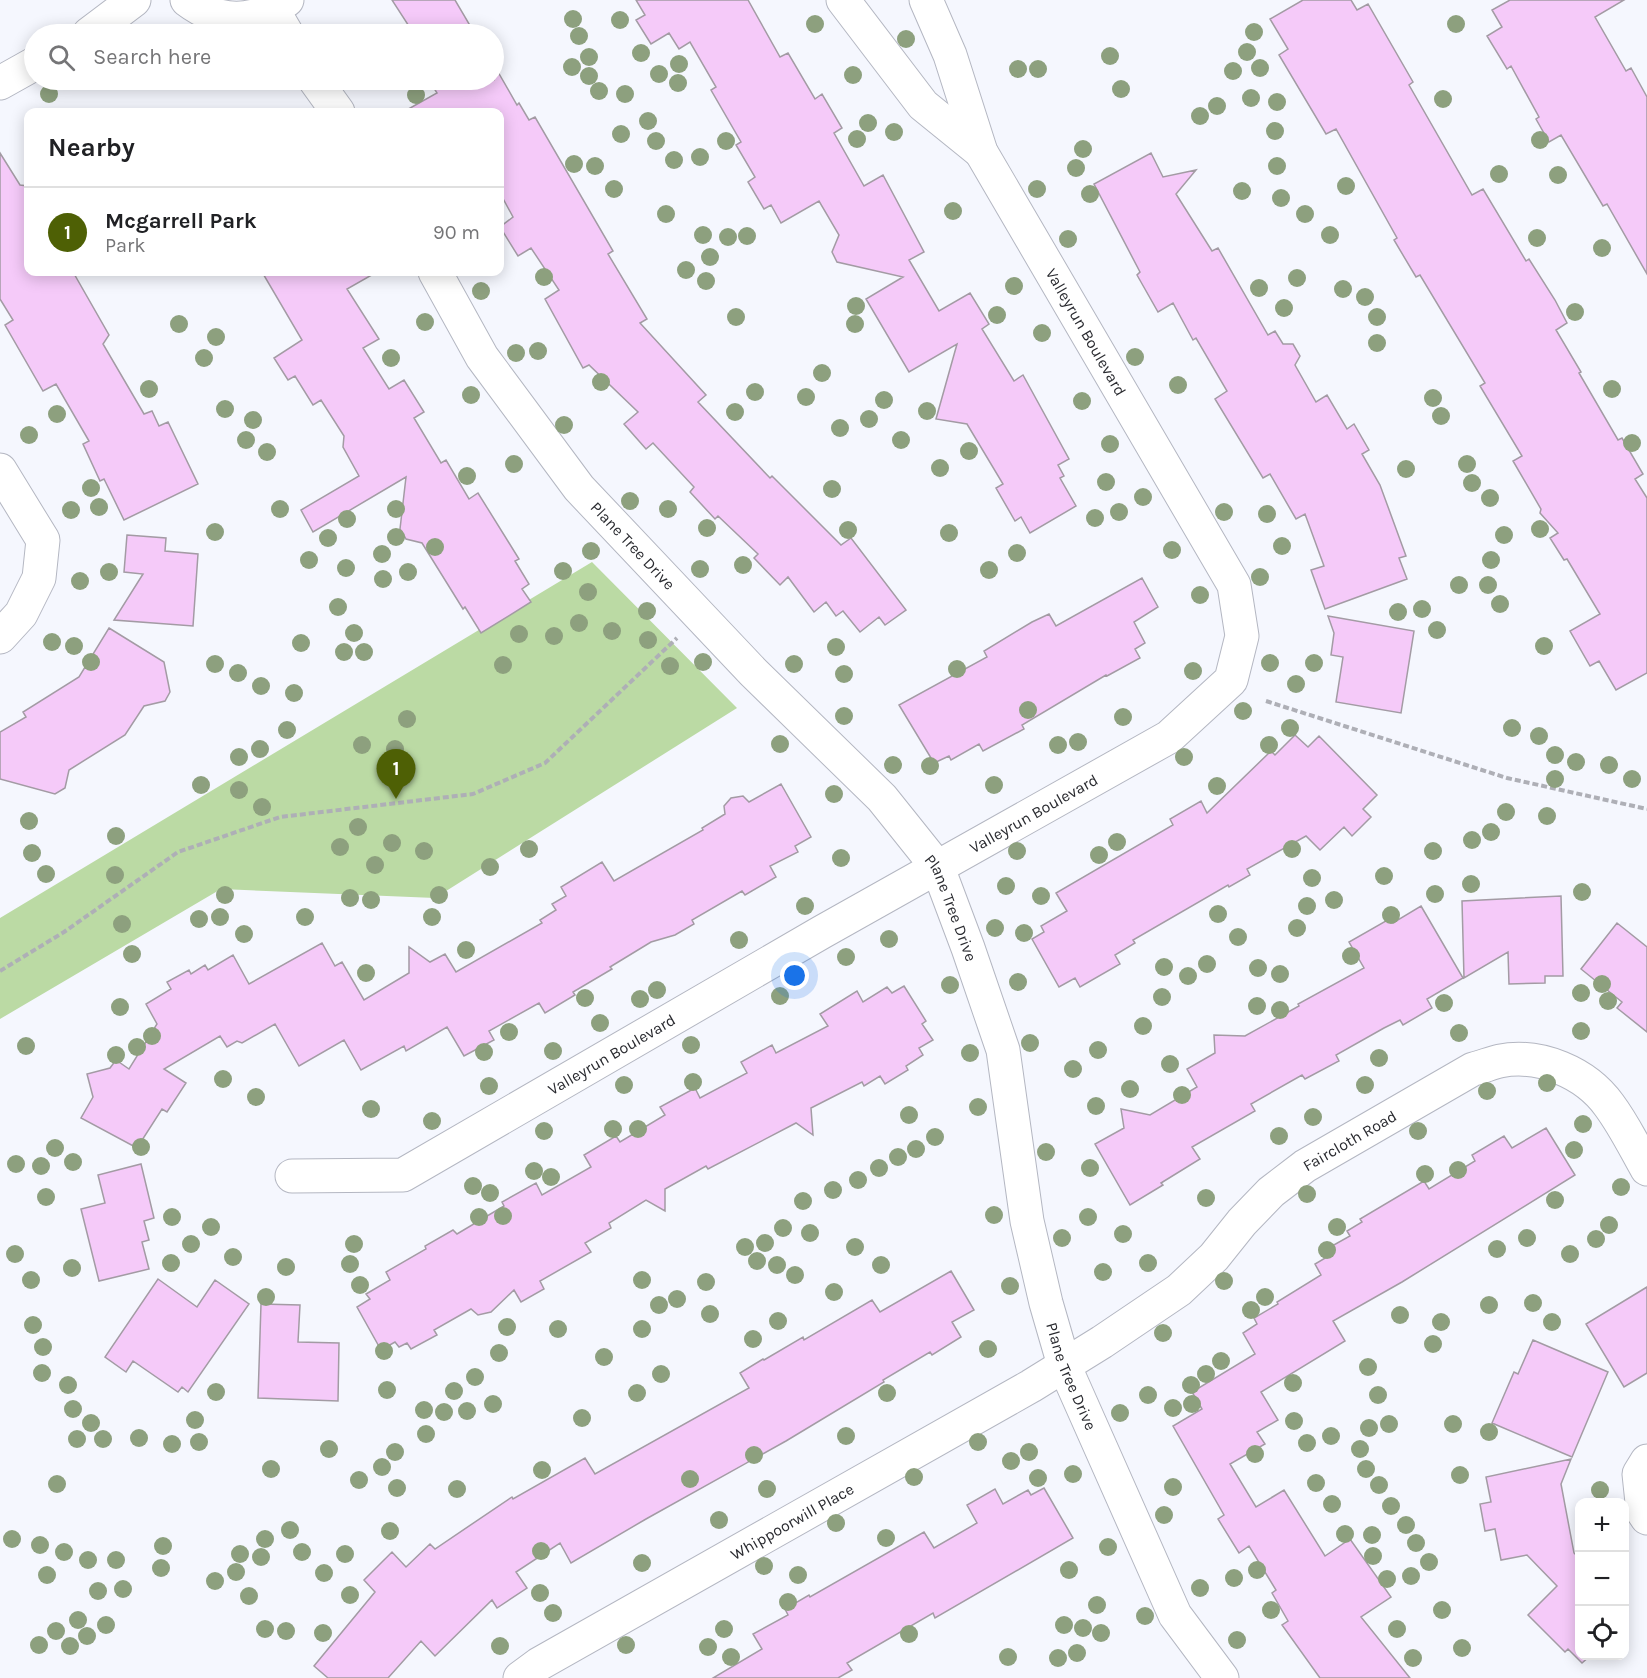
<!DOCTYPE html>
<html lang="en">
<head>
<meta charset="utf-8">
<style>
	body { margin:0; font-family:Karla,sans-serif; background:#f2f2f2; color:#202124 }
	.controls { position:absolute; right:18px; bottom:18px; display:grid; overflow:hidden; border-radius:12px; box-shadow:0 3px 15px #0003 }
	.controls button { width:54px; height:54px; display:grid; place-items:center; padding:0; border:0; border-bottom:2px solid #e0e0e0; background:#fff; color:#202124; font:30px sans-serif }
	.you { position:absolute; left:795px; top:976px; width:21px; height:21px; margin:-15px; border:4px solid #fff; border-radius:50%; background:#1a73e8; box-shadow:0 0 0 9px #1a73e833 }
	.badge { display:grid; place-items:center; width:39px; height:39px; border-radius:50%; background:#4e6005; color:#fff; font-size:20px; font-weight:700 }
	.pin { position:absolute; translate:-50% -50px; filter:drop-shadow(0 2px 3px #0008) }
	.pin::after { content:''; position:absolute; top:32px; width:21px; height:18px; background:inherit; clip-path:polygon(0 0,100% 0,50% 100%) }
	.list { margin:0; padding:0; list-style:none }
	h2 { display:flex; justify-content:space-between; align-items:center; height:78px; margin:0; padding:0 24px; font-size:26px }
	h2 small { font-size:20px; font-weight:400; color:#757577 }
	.list li { display:grid; grid-template-columns:39px 1fr auto; gap:18px; align-items:center; box-sizing:border-box; height:90px; padding:0 24px; border-top:2px solid #e0e0e0 }
	.list b { display:block; font-size:22px; white-space:nowrap }
	.list p { margin:0; font-size:20px; white-space:nowrap; color:#757577 }
	.list em { font-size:20px; font-style:normal; color:#757577 }
	.icon { flex:none; width:33px; height:33px; fill:none; stroke:currentColor; stroke-width:2; stroke-linecap:round; stroke-linejoin:round }
	.map { position:relative; flex:none; width:1647px; height:1678px; overflow:hidden }
	.search { position:absolute; background:#fff; box-shadow:0 3px 15px #0003; left:24px; top:24px; width:480px; height:66px; display:flex; align-items:center; gap:15px; box-sizing:border-box; padding:0 21px; border-radius:33px; color:#757577; font-size:22px }
	.panel { position:absolute; background:#fff; box-shadow:0 3px 15px #0003; left:24px; top:108px; width:480px; height:168px; border-radius:12px }
	.map>svg:first-child { display:block }
	.green { fill:#bbdaa4 }
	.building { fill:#f5caf9; stroke:#a39ba4; stroke-width:1.5 }
	.lines { fill:none; stroke-linecap:round; stroke-linejoin:round }
	.minor-casing { stroke:#b4b7c2; stroke-width:35 }
	.path { stroke:#aeafb6; stroke-width:4; stroke-dasharray:6 3; stroke-linecap:butt }
	.minor { stroke:#fff; stroke-width:33 }
	.tree { fill:#8da07e }
	.labels { text-anchor:middle; dominant-baseline:central; stroke-width:6; stroke-linejoin:round; paint-order:stroke }
	.street-label { font-size:16px; fill:#2a2b30; stroke:#fff }
</style>
</head>
<body>
<div class="map">
<svg width="1647" height="1678" viewBox="0 0 1647 1678">
	<rect width="100%" height="100%" fill="#f5f7fe"/>
	<!-- green -->
	<path class="green" d="M592 562 737 708 435 898 221 889 0 1019V918Z"/>
	<!-- building -->
	<path class="building" d="M392 0H455L475 34H414Z
		M636 0H748L780 57 788 53 815 99 822 94 842 128 834 133 864 186 883 175 924 252 909 260 939 311 970 293 989 324 982 329 1014 381 1023 375 1069 459 1058 465 1064 476 1060 478 1076 506 1030 533 1021 517 1015 521 996 488 1003 484 967 424 936 419 957 344 909 372 866 299 903 277 837 262 832 252 839 235 819 201 781 223 771 205 764 209 748 182 755 177 736 145 741 142 711 90 716 87 690 42 679 49 669 33 651 44 636 20 645 15Z
		M1303 0H1351L1357 10 1368 4 1413 82 1409 85 1472 195 1483 189 1526 261 1529 259 1555 300 1567 323 1556 330 1581 372 1579 373 1618 440 1622 438 1643 474 1635 479 1647 498V673L1616 690 1599 661 1590 666 1570 631 1600 614 1567 559 1564 560 1550 538 1558 533 1540 513 1541 509 1513 461 1522 456 1480 386 1485 383 1420 275 1416 277 1394 240 1397 238 1336 129 1326 134 1279 55 1288 49 1270 19Z
		M1510 0H1624L1595 17 1626 71 1631 68 1647 97V274L1607 204 1603 206 1561 135 1549 142 1536 119 1539 117 1511 66 1507 69 1487 36 1502 27 1492 10Z
		M494 65 517 105 519 103 529 120 535 117 613 251 608 254 647 319 640 323 706 395 698 402 770 478 772 476 841 545 851 538 906 610 885 625 879 617 860 632 843 611 836 616 826 602 814 612 788 577 780 585 754 558 758 554 718 516 715 519 690 492 694 487 653 443 646 449 624 424 638 412 589 365 583 368 545 299 559 290 531 248 518 256 500 227 513 217 500 193V112H403L437 93 429 80H494Z
		M0 153 20 185 28 186V272H73L109 335 103 344 144 414 152 411 159 426 168 422 198 484 124 520 104 479 100 481 83 444 89 441 56 384 43 391 5 325 13 320 0 299Z
		M1151 153 1163 177 1196 170 1176 194 1212 251 1218 248 1268 335 1275 331 1283 344H1293L1300 356 1295 365 1316 402 1327 395 1347 429 1354 424 1369 450 1362 454 1380 485 1406 556 1399 558 1407 579 1325 609 1311 570 1324 566 1305 514 1296 519 1270 474 1263 478 1215 399 1227 391 1196 338 1193 340 1173 303 1158 312 1137 275 1140 272 1094 184Z
		M262 272H377L347 289 379 339 363 348 389 389 404 380 424 412 414 418 441 463 446 460 469 499 478 493 519 559 515 561 529 584 522 589 531 602 481 633 465 607 463 609 422 543 406 539 400 529 406 477 313 532 301 510 359 476 343 447 344 436 321 400 313 405 295 376 288 380 274 358 302 340Z
		M127 535 166 538 165 551 198 554 193 626 114 620 143 574 124 572Z
		M1142 578 1158 607 1134 622 1145 643 1135 649 1140 658 1107 676 1106 675 1022 725 1024 729 983 751 979 744 951 760 949 756 934 763 899 705 987 657 984 651 1032 622 1049 614 1056 626Z
		M1328 616 1414 631 1401 713 1336 702 1343 657 1331 655 1334 633Z
		M109 628 164 662 170 692 165 701 144 706 125 735 69 770 65 788 55 794 0 779V732L26 717 23 712 79 677Z
		M1295 735 1308 747 1319 736 1377 795 1363 809 1371 817 1352 836 1344 827 1320 850 1306 836 1247 869 1250 875 1229 887 1228 885 1133 940 1135 943 1115 955 1120 964 1080 987 1075 978 1059 987 1032 939 1044 932 1041 926 1067 911 1056 893 1173 825 1170 819 1201 801 1207 813 1271 751 1275 755Z
		M781 784 811 837 795 846 798 852 770 866 776 877 745 895 742 891 692 920 694 924 675 935 651 942 610 967 612 969 573 992 575 995 545 1013 539 1003 489 1031 494 1040 464 1056 447 1027 406 1051 404 1046 361 1070 344 1040 299 1066 275 1024 242 1043 237 1041 227 1047 220 1036 164 1069 186 1083 167 1112 162 1109 137 1148 81 1118 93 1097 87 1074 110 1068 116 1060 129 1069 157 1024 146 1004 171 989 167 982 189 970 191 974 205 965 208 970 233 955 249 984 322 943 335 966 342 962 364 1000 409 973V947L430 962 445 954 456 972 542 923 540 920 556 910 552 904 566 896 561 887 602 862 614 881 703 830 702 828 725 814 724 806 731 798 743 796 749 802Z
		M1561 896 1563 976H1545V983L1509 984 1508 952 1464 978 1462 901Z
		M1421 906 1463 978 1427 999 1432 1008 1403 1025 1400 1020 1384 1028 1336 1055 1339 1061 1305 1079 1302 1075 1251 1104 1255 1111 1192 1147 1200 1159 1161 1183 1163 1185 1130 1205 1095 1144 1124 1128 1121 1109 1150 1115 1197 1087 1187 1069 1215 1053 1214 1035 1245 1036 1299 1006 1298 1004 1364 968 1349 942 1391 918 1393 923Z
		M1617 923 1647 947V1032L1617 1008 1622 1002 1581 969Z
		M904 986 926 1021 922 1024 933 1040 919 1048 923 1055 906 1066 908 1070 885 1084 880 1076 864 1086 862 1082 811 1108 813 1135 796 1123 708 1169 706 1166 665 1189V1211L646 1200 609 1223 611 1228 585 1243 591 1252 540 1281 544 1289 521 1302 514 1290 491 1312 478 1315 471 1309 434 1330 437 1335 411 1349 407 1343 399 1347 395 1342 381 1350 357 1307 370 1299 366 1294 390 1280 386 1272 426 1249 425 1246 453 1230 457 1234 504 1206 502 1202 536 1183 542 1195 591 1167 584 1155 616 1136 620 1142 665 1115 660 1107 695 1088 700 1098 747 1073 741 1062 772 1045 776 1053 828 1026 820 1014 857 991 863 1002 887 987 892 993Z
		M1546 1128 1575 1175 1402 1282 1333 1321 1345 1341 1261 1392 1278 1420 1257 1432 1265 1444 1230 1464 1256 1507 1284 1490 1325 1556 1350 1539 1391 1597 1361 1617 1410 1678H1320L1282 1625 1288 1621 1272 1593 1276 1590 1249 1546 1239 1553 1218 1519 1224 1515 1173 1426 1202 1409 1192 1392 1255 1354 1243 1333 1257 1324 1254 1318 1278 1304 1277 1302 1321 1275 1315 1264 1327 1257 1323 1251 1350 1236 1347 1231 1362 1222 1360 1219 1424 1181 1429 1189 1475 1161 1472 1155 1504 1136 1512 1148Z
		M141 1164 154 1218 144 1221 149 1240 142 1242 149 1269 99 1281 81 1209 105 1203 98 1175Z
		M951 1271 974 1310 952 1322 961 1337 932 1355 930 1352 883 1380 884 1382 786 1441 646 1519 571 1563 560 1543 516 1572 527 1588 497 1608 492 1600 435 1656 421 1641 388 1678H328L314 1666 375 1592 364 1580 392 1552 406 1567 430 1544 435 1549 512 1497 513 1499 585 1458 595 1474 749 1388 740 1373 763 1359 764 1360 803 1337 804 1340 872 1300 880 1312Z
		M158 1279 197 1307 215 1280 249 1304 188 1392 182 1387 178 1392 133 1361 126 1372 105 1357Z
		M1647 1287V1373L1624 1387 1586 1324Z
		M261 1304 300 1305 298 1342 339 1343 338 1401 258 1398Z
		M1533 1340 1608 1372 1572 1457 1492 1423 1514 1372 1518 1374Z
		M1571 1459 1561 1484 1574 1553 1580 1559V1656H1590L1582 1663 1568 1649 1565 1652 1528 1615 1557 1586 1527 1555 1501 1560 1495 1529 1485 1531 1480 1504 1491 1502 1486 1477Z
		M1044 1488 1073 1538 935 1618 933 1613 847 1663 852 1670 838 1678H713L762 1649 753 1634 788 1615 785 1609 809 1595 810 1597 924 1532 934 1548 977 1523 967 1505 995 1489 1003 1504 1028 1490 1031 1495Z"/>
	<g class="lines">
		<defs>
			<g id="minor">
				<path d="M187 0C220 25 254 24 287 0"/>
				<path d="M843 0 923 105 981 152"/>
				<path d="M273 10 287 34"/>
				<path d="M89 34 134 0"/>
				<path d="M315 80 338 112"/>
				<path d="M0 83 34 64"/>
				<path id="s1" d="M435 272 482 357 579 488 753 672 882 798 938 868 968 948 1003 1050 1027 1221 1046 1303 1064 1365 1175 1615 1222 1678"/>
				<path d="M0 470 43 540 39 578 21 614 0 637"/>
				<path id="s2" d="M292 1176 403 1175 822 932 1169 737 1231 680 1242 636 1234 585 981 152 950 55 926 0"/>
				<path d="M1647 1461 1639 1474 1643 1512 1647 1518"/>
				<path id="s3" d="M520 1678 539 1664 1031 1386 1102 1342 1179 1290 1214 1257 1242 1222 1271 1192 1305 1166 1473 1069C1482 1067 1491 1063 1500 1061 1540 1053 1586 1073 1609 1105 1624 1125 1635 1148 1647 1169"/>
			</g>
		</defs>
		<!-- minor casing -->
		<use href="#minor" class="minor-casing"/>
		<!-- path -->
		<path class="path" d="M1266 701 1507 778 1647 809
			M0 971 64 932 178 852 280 817 473 794 545 763 677 638"/>
		<!-- minor -->
		<use href="#minor" class="minor"/>
	</g>
	<!-- trees -->
	<g class="tree">
		<circle cx="573" cy="19" r="9"/>
		<circle cx="620" cy="20" r="9"/>
		<circle cx="815" cy="24" r="9"/>
		<circle cx="1456" cy="24" r="9"/>
		<circle cx="1254" cy="32" r="9"/>
		<circle cx="579" cy="36" r="9"/>
		<circle cx="906" cy="39" r="9"/>
		<circle cx="1247" cy="52" r="9"/>
		<circle cx="641" cy="53" r="9"/>
		<circle cx="1110" cy="56" r="9"/>
		<circle cx="589" cy="57" r="9"/>
		<circle cx="679" cy="64" r="9"/>
		<circle cx="572" cy="67" r="9"/>
		<circle cx="1260" cy="68" r="9"/>
		<circle cx="1018" cy="69" r="9"/>
		<circle cx="1038" cy="69" r="9"/>
		<circle cx="1233" cy="71" r="9"/>
		<circle cx="659" cy="74" r="9"/>
		<circle cx="853" cy="75" r="9"/>
		<circle cx="589" cy="76" r="9"/>
		<circle cx="678" cy="83" r="9"/>
		<circle cx="1121" cy="89" r="9"/>
		<circle cx="599" cy="91" r="9"/>
		<circle cx="49" cy="94" r="9"/>
		<circle cx="625" cy="94" r="9"/>
		<circle cx="416" cy="95" r="9"/>
		<circle cx="1251" cy="98" r="9"/>
		<circle cx="1443" cy="99" r="9"/>
		<circle cx="1277" cy="102" r="9"/>
		<circle cx="1217" cy="106" r="9"/>
		<circle cx="1200" cy="116" r="9"/>
		<circle cx="648" cy="121" r="9"/>
		<circle cx="868" cy="123" r="9"/>
		<circle cx="1275" cy="131" r="9"/>
		<circle cx="894" cy="132" r="9"/>
		<circle cx="621" cy="134" r="9"/>
		<circle cx="857" cy="139" r="9"/>
		<circle cx="1540" cy="140" r="9"/>
		<circle cx="656" cy="141" r="9"/>
		<circle cx="726" cy="141" r="9"/>
		<circle cx="1083" cy="149" r="9"/>
		<circle cx="700" cy="157" r="9"/>
		<circle cx="674" cy="160" r="9"/>
		<circle cx="574" cy="164" r="9"/>
		<circle cx="595" cy="166" r="9"/>
		<circle cx="1277" cy="166" r="9"/>
		<circle cx="1076" cy="168" r="9"/>
		<circle cx="1499" cy="174" r="9"/>
		<circle cx="1558" cy="175" r="9"/>
		<circle cx="1346" cy="186" r="9"/>
		<circle cx="614" cy="189" r="9"/>
		<circle cx="1037" cy="189" r="9"/>
		<circle cx="1242" cy="191" r="9"/>
		<circle cx="1090" cy="194" r="9"/>
		<circle cx="1281" cy="198" r="9"/>
		<circle cx="953" cy="211" r="9"/>
		<circle cx="666" cy="214" r="9"/>
		<circle cx="1305" cy="214" r="9"/>
		<circle cx="703" cy="235" r="9"/>
		<circle cx="1330" cy="235" r="9"/>
		<circle cx="747" cy="236" r="9"/>
		<circle cx="728" cy="237" r="9"/>
		<circle cx="1537" cy="238" r="9"/>
		<circle cx="1068" cy="239" r="9"/>
		<circle cx="1602" cy="248" r="9"/>
		<circle cx="710" cy="257" r="9"/>
		<circle cx="686" cy="270" r="9"/>
		<circle cx="544" cy="277" r="9"/>
		<circle cx="1297" cy="278" r="9"/>
		<circle cx="706" cy="281" r="9"/>
		<circle cx="1014" cy="286" r="9"/>
		<circle cx="1259" cy="288" r="9"/>
		<circle cx="1343" cy="289" r="9"/>
		<circle cx="481" cy="291" r="9"/>
		<circle cx="1365" cy="297" r="9"/>
		<circle cx="856" cy="306" r="9"/>
		<circle cx="1284" cy="308" r="9"/>
		<circle cx="1575" cy="312" r="9"/>
		<circle cx="997" cy="315" r="9"/>
		<circle cx="736" cy="317" r="9"/>
		<circle cx="1377" cy="317" r="9"/>
		<circle cx="425" cy="322" r="9"/>
		<circle cx="179" cy="324" r="9"/>
		<circle cx="855" cy="324" r="9"/>
		<circle cx="1042" cy="333" r="9"/>
		<circle cx="216" cy="337" r="9"/>
		<circle cx="1377" cy="343" r="9"/>
		<circle cx="538" cy="351" r="9"/>
		<circle cx="516" cy="353" r="9"/>
		<circle cx="1135" cy="357" r="9"/>
		<circle cx="204" cy="358" r="9"/>
		<circle cx="391" cy="358" r="9"/>
		<circle cx="822" cy="373" r="9"/>
		<circle cx="601" cy="382" r="9"/>
		<circle cx="1178" cy="385" r="9"/>
		<circle cx="149" cy="389" r="9"/>
		<circle cx="1612" cy="389" r="9"/>
		<circle cx="755" cy="392" r="9"/>
		<circle cx="471" cy="395" r="9"/>
		<circle cx="806" cy="397" r="9"/>
		<circle cx="1433" cy="398" r="9"/>
		<circle cx="884" cy="400" r="9"/>
		<circle cx="1082" cy="401" r="9"/>
		<circle cx="225" cy="409" r="9"/>
		<circle cx="927" cy="411" r="9"/>
		<circle cx="735" cy="412" r="9"/>
		<circle cx="57" cy="414" r="9"/>
		<circle cx="1441" cy="416" r="9"/>
		<circle cx="869" cy="419" r="9"/>
		<circle cx="253" cy="420" r="9"/>
		<circle cx="564" cy="425" r="9"/>
		<circle cx="840" cy="428" r="9"/>
		<circle cx="29" cy="435" r="9"/>
		<circle cx="246" cy="440" r="9"/>
		<circle cx="901" cy="440" r="9"/>
		<circle cx="1632" cy="443" r="9"/>
		<circle cx="1110" cy="444" r="9"/>
		<circle cx="969" cy="451" r="9"/>
		<circle cx="267" cy="452" r="9"/>
		<circle cx="514" cy="464" r="9"/>
		<circle cx="1467" cy="464" r="9"/>
		<circle cx="940" cy="468" r="9"/>
		<circle cx="1406" cy="469" r="9"/>
		<circle cx="467" cy="476" r="9"/>
		<circle cx="1106" cy="482" r="9"/>
		<circle cx="1472" cy="483" r="9"/>
		<circle cx="91" cy="488" r="9"/>
		<circle cx="832" cy="489" r="9"/>
		<circle cx="1143" cy="497" r="9"/>
		<circle cx="1490" cy="498" r="9"/>
		<circle cx="630" cy="501" r="9"/>
		<circle cx="99" cy="507" r="9"/>
		<circle cx="280" cy="509" r="9"/>
		<circle cx="396" cy="509" r="9"/>
		<circle cx="668" cy="509" r="9"/>
		<circle cx="71" cy="510" r="9"/>
		<circle cx="1119" cy="512" r="9"/>
		<circle cx="1224" cy="512" r="9"/>
		<circle cx="1267" cy="514" r="9"/>
		<circle cx="1095" cy="518" r="9"/>
		<circle cx="347" cy="519" r="9"/>
		<circle cx="707" cy="528" r="9"/>
		<circle cx="1540" cy="529" r="9"/>
		<circle cx="848" cy="530" r="9"/>
		<circle cx="215" cy="532" r="9"/>
		<circle cx="949" cy="533" r="9"/>
		<circle cx="1504" cy="535" r="9"/>
		<circle cx="396" cy="537" r="9"/>
		<circle cx="328" cy="538" r="9"/>
		<circle cx="1282" cy="546" r="9"/>
		<circle cx="435" cy="547" r="9"/>
		<circle cx="1172" cy="550" r="9"/>
		<circle cx="591" cy="551" r="9"/>
		<circle cx="1017" cy="553" r="9"/>
		<circle cx="382" cy="554" r="9"/>
		<circle cx="309" cy="560" r="9"/>
		<circle cx="1491" cy="560" r="9"/>
		<circle cx="743" cy="565" r="9"/>
		<circle cx="346" cy="568" r="9"/>
		<circle cx="700" cy="569" r="9"/>
		<circle cx="989" cy="570" r="9"/>
		<circle cx="563" cy="571" r="9"/>
		<circle cx="109" cy="572" r="9"/>
		<circle cx="408" cy="572" r="9"/>
		<circle cx="1260" cy="577" r="9"/>
		<circle cx="383" cy="579" r="9"/>
		<circle cx="80" cy="581" r="9"/>
		<circle cx="1459" cy="585" r="9"/>
		<circle cx="1488" cy="585" r="9"/>
		<circle cx="588" cy="592" r="9"/>
		<circle cx="1200" cy="595" r="9"/>
		<circle cx="1500" cy="604" r="9"/>
		<circle cx="338" cy="607" r="9"/>
		<circle cx="1422" cy="609" r="9"/>
		<circle cx="647" cy="611" r="9"/>
		<circle cx="1398" cy="612" r="9"/>
		<circle cx="579" cy="623" r="9"/>
		<circle cx="1437" cy="630" r="9"/>
		<circle cx="612" cy="631" r="9"/>
		<circle cx="354" cy="633" r="9"/>
		<circle cx="519" cy="634" r="9"/>
		<circle cx="554" cy="636" r="9"/>
		<circle cx="648" cy="640" r="9"/>
		<circle cx="52" cy="642" r="9"/>
		<circle cx="301" cy="643" r="9"/>
		<circle cx="74" cy="646" r="9"/>
		<circle cx="1544" cy="646" r="9"/>
		<circle cx="836" cy="647" r="9"/>
		<circle cx="344" cy="652" r="9"/>
		<circle cx="364" cy="652" r="9"/>
		<circle cx="91" cy="662" r="9"/>
		<circle cx="703" cy="662" r="9"/>
		<circle cx="1270" cy="663" r="9"/>
		<circle cx="1314" cy="663" r="9"/>
		<circle cx="215" cy="664" r="9"/>
		<circle cx="794" cy="664" r="9"/>
		<circle cx="503" cy="665" r="9"/>
		<circle cx="670" cy="666" r="9"/>
		<circle cx="957" cy="669" r="9"/>
		<circle cx="1193" cy="671" r="9"/>
		<circle cx="238" cy="673" r="9"/>
		<circle cx="844" cy="674" r="9"/>
		<circle cx="1296" cy="684" r="9"/>
		<circle cx="261" cy="686" r="9"/>
		<circle cx="294" cy="693" r="9"/>
		<circle cx="1028" cy="710" r="9"/>
		<circle cx="1243" cy="711" r="9"/>
		<circle cx="844" cy="716" r="9"/>
		<circle cx="1123" cy="717" r="9"/>
		<circle cx="407" cy="719" r="9"/>
		<circle cx="1290" cy="728" r="9"/>
		<circle cx="1512" cy="728" r="9"/>
		<circle cx="287" cy="730" r="9"/>
		<circle cx="1539" cy="736" r="9"/>
		<circle cx="1078" cy="742" r="9"/>
		<circle cx="780" cy="744" r="9"/>
		<circle cx="362" cy="745" r="9"/>
		<circle cx="1058" cy="745" r="9"/>
		<circle cx="1269" cy="745" r="9"/>
		<circle cx="260" cy="749" r="9"/>
		<circle cx="395" cy="749" r="9"/>
		<circle cx="1555" cy="755" r="9"/>
		<circle cx="239" cy="757" r="9"/>
		<circle cx="1184" cy="757" r="9"/>
		<circle cx="1576" cy="762" r="9"/>
		<circle cx="893" cy="765" r="9"/>
		<circle cx="1609" cy="765" r="9"/>
		<circle cx="930" cy="766" r="9"/>
		<circle cx="1555" cy="779" r="9"/>
		<circle cx="1632" cy="779" r="9"/>
		<circle cx="201" cy="785" r="9"/>
		<circle cx="994" cy="785" r="9"/>
		<circle cx="1217" cy="786" r="9"/>
		<circle cx="239" cy="790" r="9"/>
		<circle cx="834" cy="794" r="9"/>
		<circle cx="262" cy="807" r="9"/>
		<circle cx="1506" cy="812" r="9"/>
		<circle cx="1547" cy="816" r="9"/>
		<circle cx="29" cy="821" r="9"/>
		<circle cx="358" cy="827" r="9"/>
		<circle cx="1491" cy="832" r="9"/>
		<circle cx="116" cy="836" r="9"/>
		<circle cx="1472" cy="840" r="9"/>
		<circle cx="1117" cy="842" r="9"/>
		<circle cx="392" cy="843" r="9"/>
		<circle cx="340" cy="847" r="9"/>
		<circle cx="529" cy="849" r="9"/>
		<circle cx="1292" cy="849" r="9"/>
		<circle cx="424" cy="851" r="9"/>
		<circle cx="1017" cy="851" r="9"/>
		<circle cx="1433" cy="851" r="9"/>
		<circle cx="32" cy="853" r="9"/>
		<circle cx="1099" cy="855" r="9"/>
		<circle cx="841" cy="858" r="9"/>
		<circle cx="375" cy="865" r="9"/>
		<circle cx="490" cy="867" r="9"/>
		<circle cx="46" cy="874" r="9"/>
		<circle cx="115" cy="875" r="9"/>
		<circle cx="1384" cy="876" r="9"/>
		<circle cx="1312" cy="878" r="9"/>
		<circle cx="1471" cy="884" r="9"/>
		<circle cx="1006" cy="886" r="9"/>
		<circle cx="1582" cy="892" r="9"/>
		<circle cx="1435" cy="894" r="9"/>
		<circle cx="225" cy="895" r="9"/>
		<circle cx="439" cy="895" r="9"/>
		<circle cx="1041" cy="896" r="9"/>
		<circle cx="350" cy="898" r="9"/>
		<circle cx="371" cy="900" r="9"/>
		<circle cx="1334" cy="900" r="9"/>
		<circle cx="805" cy="906" r="9"/>
		<circle cx="1307" cy="906" r="9"/>
		<circle cx="1218" cy="914" r="9"/>
		<circle cx="1391" cy="915" r="9"/>
		<circle cx="220" cy="917" r="9"/>
		<circle cx="305" cy="917" r="9"/>
		<circle cx="432" cy="917" r="9"/>
		<circle cx="199" cy="919" r="9"/>
		<circle cx="122" cy="924" r="9"/>
		<circle cx="995" cy="928" r="9"/>
		<circle cx="1297" cy="928" r="9"/>
		<circle cx="1024" cy="933" r="9"/>
		<circle cx="244" cy="934" r="9"/>
		<circle cx="1238" cy="937" r="9"/>
		<circle cx="889" cy="939" r="9"/>
		<circle cx="739" cy="940" r="9"/>
		<circle cx="466" cy="950" r="9"/>
		<circle cx="132" cy="954" r="9"/>
		<circle cx="1351" cy="956" r="9"/>
		<circle cx="846" cy="957" r="9"/>
		<circle cx="1207" cy="964" r="9"/>
		<circle cx="1164" cy="967" r="9"/>
		<circle cx="1258" cy="968" r="9"/>
		<circle cx="366" cy="973" r="9"/>
		<circle cx="1280" cy="974" r="9"/>
		<circle cx="1188" cy="976" r="9"/>
		<circle cx="1018" cy="982" r="9"/>
		<circle cx="1602" cy="984" r="9"/>
		<circle cx="950" cy="985" r="9"/>
		<circle cx="657" cy="990" r="9"/>
		<circle cx="1581" cy="993" r="9"/>
		<circle cx="780" cy="996" r="9"/>
		<circle cx="1162" cy="997" r="9"/>
		<circle cx="585" cy="998" r="9"/>
		<circle cx="640" cy="999" r="9"/>
		<circle cx="1608" cy="1001" r="9"/>
		<circle cx="1444" cy="1003" r="9"/>
		<circle cx="1257" cy="1006" r="9"/>
		<circle cx="120" cy="1007" r="9"/>
		<circle cx="1280" cy="1010" r="9"/>
		<circle cx="600" cy="1023" r="9"/>
		<circle cx="1143" cy="1026" r="9"/>
		<circle cx="1581" cy="1031" r="9"/>
		<circle cx="509" cy="1032" r="9"/>
		<circle cx="1459" cy="1033" r="9"/>
		<circle cx="152" cy="1036" r="9"/>
		<circle cx="1030" cy="1043" r="9"/>
		<circle cx="691" cy="1045" r="9"/>
		<circle cx="26" cy="1046" r="9"/>
		<circle cx="137" cy="1047" r="9"/>
		<circle cx="1098" cy="1050" r="9"/>
		<circle cx="553" cy="1051" r="9"/>
		<circle cx="484" cy="1052" r="9"/>
		<circle cx="970" cy="1053" r="9"/>
		<circle cx="116" cy="1055" r="9"/>
		<circle cx="1379" cy="1058" r="9"/>
		<circle cx="1170" cy="1064" r="9"/>
		<circle cx="1073" cy="1069" r="9"/>
		<circle cx="223" cy="1079" r="9"/>
		<circle cx="693" cy="1082" r="9"/>
		<circle cx="1547" cy="1083" r="9"/>
		<circle cx="624" cy="1085" r="9"/>
		<circle cx="1365" cy="1085" r="9"/>
		<circle cx="489" cy="1086" r="9"/>
		<circle cx="1130" cy="1089" r="9"/>
		<circle cx="1487" cy="1091" r="9"/>
		<circle cx="1182" cy="1095" r="9"/>
		<circle cx="256" cy="1097" r="9"/>
		<circle cx="1096" cy="1106" r="9"/>
		<circle cx="978" cy="1107" r="9"/>
		<circle cx="371" cy="1109" r="9"/>
		<circle cx="909" cy="1115" r="9"/>
		<circle cx="1313" cy="1117" r="9"/>
		<circle cx="432" cy="1121" r="9"/>
		<circle cx="1583" cy="1124" r="9"/>
		<circle cx="613" cy="1129" r="9"/>
		<circle cx="638" cy="1129" r="9"/>
		<circle cx="544" cy="1131" r="9"/>
		<circle cx="1418" cy="1131" r="9"/>
		<circle cx="1279" cy="1136" r="9"/>
		<circle cx="935" cy="1137" r="9"/>
		<circle cx="141" cy="1147" r="9"/>
		<circle cx="55" cy="1148" r="9"/>
		<circle cx="916" cy="1149" r="9"/>
		<circle cx="1574" cy="1150" r="9"/>
		<circle cx="1046" cy="1152" r="9"/>
		<circle cx="898" cy="1157" r="9"/>
		<circle cx="73" cy="1162" r="9"/>
		<circle cx="16" cy="1164" r="9"/>
		<circle cx="41" cy="1166" r="9"/>
		<circle cx="879" cy="1168" r="9"/>
		<circle cx="1090" cy="1168" r="9"/>
		<circle cx="1458" cy="1170" r="9"/>
		<circle cx="534" cy="1171" r="9"/>
		<circle cx="1425" cy="1174" r="9"/>
		<circle cx="551" cy="1177" r="9"/>
		<circle cx="858" cy="1180" r="9"/>
		<circle cx="473" cy="1186" r="9"/>
		<circle cx="1621" cy="1187" r="9"/>
		<circle cx="833" cy="1190" r="9"/>
		<circle cx="490" cy="1193" r="9"/>
		<circle cx="1307" cy="1194" r="9"/>
		<circle cx="46" cy="1197" r="9"/>
		<circle cx="1206" cy="1198" r="9"/>
		<circle cx="1555" cy="1200" r="9"/>
		<circle cx="803" cy="1201" r="9"/>
		<circle cx="994" cy="1215" r="9"/>
		<circle cx="503" cy="1216" r="9"/>
		<circle cx="172" cy="1217" r="9"/>
		<circle cx="479" cy="1217" r="9"/>
		<circle cx="1088" cy="1217" r="9"/>
		<circle cx="1609" cy="1225" r="9"/>
		<circle cx="211" cy="1227" r="9"/>
		<circle cx="1337" cy="1227" r="9"/>
		<circle cx="783" cy="1228" r="9"/>
		<circle cx="810" cy="1233" r="9"/>
		<circle cx="1123" cy="1234" r="9"/>
		<circle cx="1062" cy="1238" r="9"/>
		<circle cx="1527" cy="1238" r="9"/>
		<circle cx="1596" cy="1239" r="9"/>
		<circle cx="765" cy="1243" r="9"/>
		<circle cx="191" cy="1244" r="9"/>
		<circle cx="354" cy="1244" r="9"/>
		<circle cx="745" cy="1247" r="9"/>
		<circle cx="855" cy="1247" r="9"/>
		<circle cx="1497" cy="1249" r="9"/>
		<circle cx="1327" cy="1250" r="9"/>
		<circle cx="15" cy="1254" r="9"/>
		<circle cx="1570" cy="1254" r="9"/>
		<circle cx="233" cy="1257" r="9"/>
		<circle cx="757" cy="1261" r="9"/>
		<circle cx="171" cy="1263" r="9"/>
		<circle cx="1148" cy="1263" r="9"/>
		<circle cx="350" cy="1264" r="9"/>
		<circle cx="777" cy="1265" r="9"/>
		<circle cx="881" cy="1265" r="9"/>
		<circle cx="286" cy="1267" r="9"/>
		<circle cx="72" cy="1268" r="9"/>
		<circle cx="1103" cy="1272" r="9"/>
		<circle cx="795" cy="1275" r="9"/>
		<circle cx="31" cy="1280" r="9"/>
		<circle cx="642" cy="1280" r="9"/>
		<circle cx="1224" cy="1281" r="9"/>
		<circle cx="706" cy="1282" r="9"/>
		<circle cx="360" cy="1285" r="9"/>
		<circle cx="1010" cy="1286" r="9"/>
		<circle cx="834" cy="1292" r="9"/>
		<circle cx="266" cy="1297" r="9"/>
		<circle cx="1265" cy="1297" r="9"/>
		<circle cx="677" cy="1299" r="9"/>
		<circle cx="1533" cy="1303" r="9"/>
		<circle cx="659" cy="1305" r="9"/>
		<circle cx="1489" cy="1305" r="9"/>
		<circle cx="1251" cy="1310" r="9"/>
		<circle cx="710" cy="1314" r="9"/>
		<circle cx="1400" cy="1315" r="9"/>
		<circle cx="778" cy="1321" r="9"/>
		<circle cx="1441" cy="1322" r="9"/>
		<circle cx="1552" cy="1322" r="9"/>
		<circle cx="33" cy="1325" r="9"/>
		<circle cx="507" cy="1327" r="9"/>
		<circle cx="558" cy="1329" r="9"/>
		<circle cx="642" cy="1329" r="9"/>
		<circle cx="1163" cy="1333" r="9"/>
		<circle cx="753" cy="1339" r="9"/>
		<circle cx="1433" cy="1344" r="9"/>
		<circle cx="43" cy="1347" r="9"/>
		<circle cx="988" cy="1349" r="9"/>
		<circle cx="384" cy="1351" r="9"/>
		<circle cx="499" cy="1353" r="9"/>
		<circle cx="604" cy="1357" r="9"/>
		<circle cx="1221" cy="1361" r="9"/>
		<circle cx="1368" cy="1367" r="9"/>
		<circle cx="42" cy="1373" r="9"/>
		<circle cx="661" cy="1374" r="9"/>
		<circle cx="1206" cy="1374" r="9"/>
		<circle cx="475" cy="1377" r="9"/>
		<circle cx="1293" cy="1383" r="9"/>
		<circle cx="68" cy="1385" r="9"/>
		<circle cx="1191" cy="1385" r="9"/>
		<circle cx="387" cy="1390" r="9"/>
		<circle cx="454" cy="1391" r="9"/>
		<circle cx="216" cy="1392" r="9"/>
		<circle cx="637" cy="1393" r="9"/>
		<circle cx="887" cy="1393" r="9"/>
		<circle cx="1148" cy="1395" r="9"/>
		<circle cx="1378" cy="1395" r="9"/>
		<circle cx="493" cy="1404" r="9"/>
		<circle cx="1192" cy="1404" r="9"/>
		<circle cx="1173" cy="1408" r="9"/>
		<circle cx="73" cy="1409" r="9"/>
		<circle cx="424" cy="1410" r="9"/>
		<circle cx="467" cy="1411" r="9"/>
		<circle cx="444" cy="1412" r="9"/>
		<circle cx="1120" cy="1413" r="9"/>
		<circle cx="582" cy="1418" r="9"/>
		<circle cx="195" cy="1420" r="9"/>
		<circle cx="1294" cy="1421" r="9"/>
		<circle cx="91" cy="1423" r="9"/>
		<circle cx="1389" cy="1424" r="9"/>
		<circle cx="1453" cy="1424" r="9"/>
		<circle cx="1369" cy="1428" r="9"/>
		<circle cx="1489" cy="1432" r="9"/>
		<circle cx="426" cy="1434" r="9"/>
		<circle cx="846" cy="1436" r="9"/>
		<circle cx="1331" cy="1436" r="9"/>
		<circle cx="139" cy="1438" r="9"/>
		<circle cx="77" cy="1439" r="9"/>
		<circle cx="103" cy="1439" r="9"/>
		<circle cx="199" cy="1442" r="9"/>
		<circle cx="978" cy="1442" r="9"/>
		<circle cx="1307" cy="1443" r="9"/>
		<circle cx="172" cy="1444" r="9"/>
		<circle cx="329" cy="1449" r="9"/>
		<circle cx="1360" cy="1449" r="9"/>
		<circle cx="395" cy="1452" r="9"/>
		<circle cx="1029" cy="1452" r="9"/>
		<circle cx="1255" cy="1454" r="9"/>
		<circle cx="754" cy="1455" r="9"/>
		<circle cx="1011" cy="1461" r="9"/>
		<circle cx="382" cy="1467" r="9"/>
		<circle cx="271" cy="1469" r="9"/>
		<circle cx="1366" cy="1469" r="9"/>
		<circle cx="542" cy="1470" r="9"/>
		<circle cx="1073" cy="1474" r="9"/>
		<circle cx="1460" cy="1475" r="9"/>
		<circle cx="914" cy="1477" r="9"/>
		<circle cx="1038" cy="1478" r="9"/>
		<circle cx="690" cy="1479" r="9"/>
		<circle cx="359" cy="1480" r="9"/>
		<circle cx="1316" cy="1483" r="9"/>
		<circle cx="57" cy="1484" r="9"/>
		<circle cx="1379" cy="1485" r="9"/>
		<circle cx="1173" cy="1487" r="9"/>
		<circle cx="397" cy="1488" r="9"/>
		<circle cx="457" cy="1489" r="9"/>
		<circle cx="767" cy="1489" r="9"/>
		<circle cx="1600" cy="1490" r="9"/>
		<circle cx="1332" cy="1504" r="9"/>
		<circle cx="1391" cy="1506" r="9"/>
		<circle cx="1164" cy="1515" r="9"/>
		<circle cx="719" cy="1520" r="9"/>
		<circle cx="836" cy="1523" r="9"/>
		<circle cx="1406" cy="1525" r="9"/>
		<circle cx="290" cy="1530" r="9"/>
		<circle cx="390" cy="1531" r="9"/>
		<circle cx="1345" cy="1534" r="9"/>
		<circle cx="1372" cy="1535" r="9"/>
		<circle cx="886" cy="1538" r="9"/>
		<circle cx="12" cy="1539" r="9"/>
		<circle cx="265" cy="1539" r="9"/>
		<circle cx="1416" cy="1543" r="9"/>
		<circle cx="40" cy="1545" r="9"/>
		<circle cx="163" cy="1546" r="9"/>
		<circle cx="1108" cy="1547" r="9"/>
		<circle cx="541" cy="1551" r="9"/>
		<circle cx="64" cy="1552" r="9"/>
		<circle cx="302" cy="1552" r="9"/>
		<circle cx="240" cy="1554" r="9"/>
		<circle cx="345" cy="1554" r="9"/>
		<circle cx="1373" cy="1556" r="9"/>
		<circle cx="261" cy="1557" r="9"/>
		<circle cx="88" cy="1560" r="9"/>
		<circle cx="116" cy="1560" r="9"/>
		<circle cx="1429" cy="1562" r="9"/>
		<circle cx="642" cy="1563" r="9"/>
		<circle cx="764" cy="1566" r="9"/>
		<circle cx="161" cy="1568" r="9"/>
		<circle cx="1069" cy="1570" r="9"/>
		<circle cx="1257" cy="1570" r="9"/>
		<circle cx="236" cy="1572" r="9"/>
		<circle cx="324" cy="1573" r="9"/>
		<circle cx="47" cy="1575" r="9"/>
		<circle cx="798" cy="1575" r="9"/>
		<circle cx="1411" cy="1576" r="9"/>
		<circle cx="1234" cy="1578" r="9"/>
		<circle cx="1387" cy="1579" r="9"/>
		<circle cx="215" cy="1581" r="9"/>
		<circle cx="1200" cy="1588" r="9"/>
		<circle cx="123" cy="1589" r="9"/>
		<circle cx="98" cy="1591" r="9"/>
		<circle cx="540" cy="1593" r="9"/>
		<circle cx="350" cy="1595" r="9"/>
		<circle cx="249" cy="1596" r="9"/>
		<circle cx="788" cy="1602" r="9"/>
		<circle cx="1097" cy="1605" r="9"/>
		<circle cx="1271" cy="1610" r="9"/>
		<circle cx="1442" cy="1610" r="9"/>
		<circle cx="553" cy="1613" r="9"/>
		<circle cx="1145" cy="1616" r="9"/>
		<circle cx="78" cy="1620" r="9"/>
		<circle cx="106" cy="1625" r="9"/>
		<circle cx="1064" cy="1625" r="9"/>
		<circle cx="1083" cy="1628" r="9"/>
		<circle cx="265" cy="1629" r="9"/>
		<circle cx="724" cy="1629" r="9"/>
		<circle cx="1397" cy="1629" r="9"/>
		<circle cx="56" cy="1631" r="9"/>
		<circle cx="286" cy="1631" r="9"/>
		<circle cx="323" cy="1633" r="9"/>
		<circle cx="1101" cy="1633" r="9"/>
		<circle cx="909" cy="1634" r="9"/>
		<circle cx="87" cy="1636" r="9"/>
		<circle cx="1237" cy="1640" r="9"/>
		<circle cx="39" cy="1645" r="9"/>
		<circle cx="626" cy="1645" r="9"/>
		<circle cx="70" cy="1646" r="9"/>
		<circle cx="500" cy="1646" r="9"/>
		<circle cx="708" cy="1647" r="9"/>
		<circle cx="1462" cy="1648" r="9"/>
		<circle cx="1077" cy="1653" r="9"/>
		<circle cx="731" cy="1657" r="9"/>
		<circle cx="1008" cy="1657" r="9"/>
		<circle cx="1058" cy="1658" r="9"/>
		<circle cx="1413" cy="1658" r="9"/>
	</g>
	<g class="labels">
		<!-- street labels -->
		<g class="street-label">
			<text transform="translate(1086 332) rotate(60)">Valleyrun Boulevard</text>
			<text stroke="none"><textPath href="#s1" startOffset="339">Plane Tree Drive</textPath></text>
			<text stroke="none"><textPath href="#s2" startOffset="838">Valleyrun Boulevard</textPath></text>
			<text stroke="none"><textPath href="#s1" startOffset="825">Plane Tree Drive</textPath></text>
			<text stroke="none"><textPath href="#s2" startOffset="352">Valleyrun Boulevard</textPath></text>
			<text stroke="none"><textPath href="#s3" startOffset="994">Faircloth Road</textPath></text>
			<text stroke="none"><textPath href="#s1" startOffset="1311">Plane Tree Drive</textPath></text>
			<text stroke="none"><textPath href="#s3" startOffset="314">Whippoorwill Place</textPath></text>
		</g>
	</g>
</svg>
<div class="controls">
<button>+</button>
<button>−</button>
<button><svg class="icon" aria-label="locate" viewBox="0 0 24 24"><circle cx="12" cy="12" r="6"/><path d="M12 2v4M12 18v4M2 12h4M18 12h4"/></svg></button>
</div>
<div class="you"></div>
<div class="pin badge" style="left:396px;top:799px">1</div>
<div class="search"><svg class="icon" aria-label="search" viewBox="0 0 24 24"><circle cx="10" cy="10" r="6"/><path d="M15 15l6 6"/></svg>Search here</div>
<section class="panel">
<h2>Nearby<small></small></h2>
<ul class="list">
<li><span class="badge">1</span><div><b>Mcgarrell Park</b><p>Park</p></div><em>90 m</em></li>
</ul>
</section>
</div>
</body>
</html>
